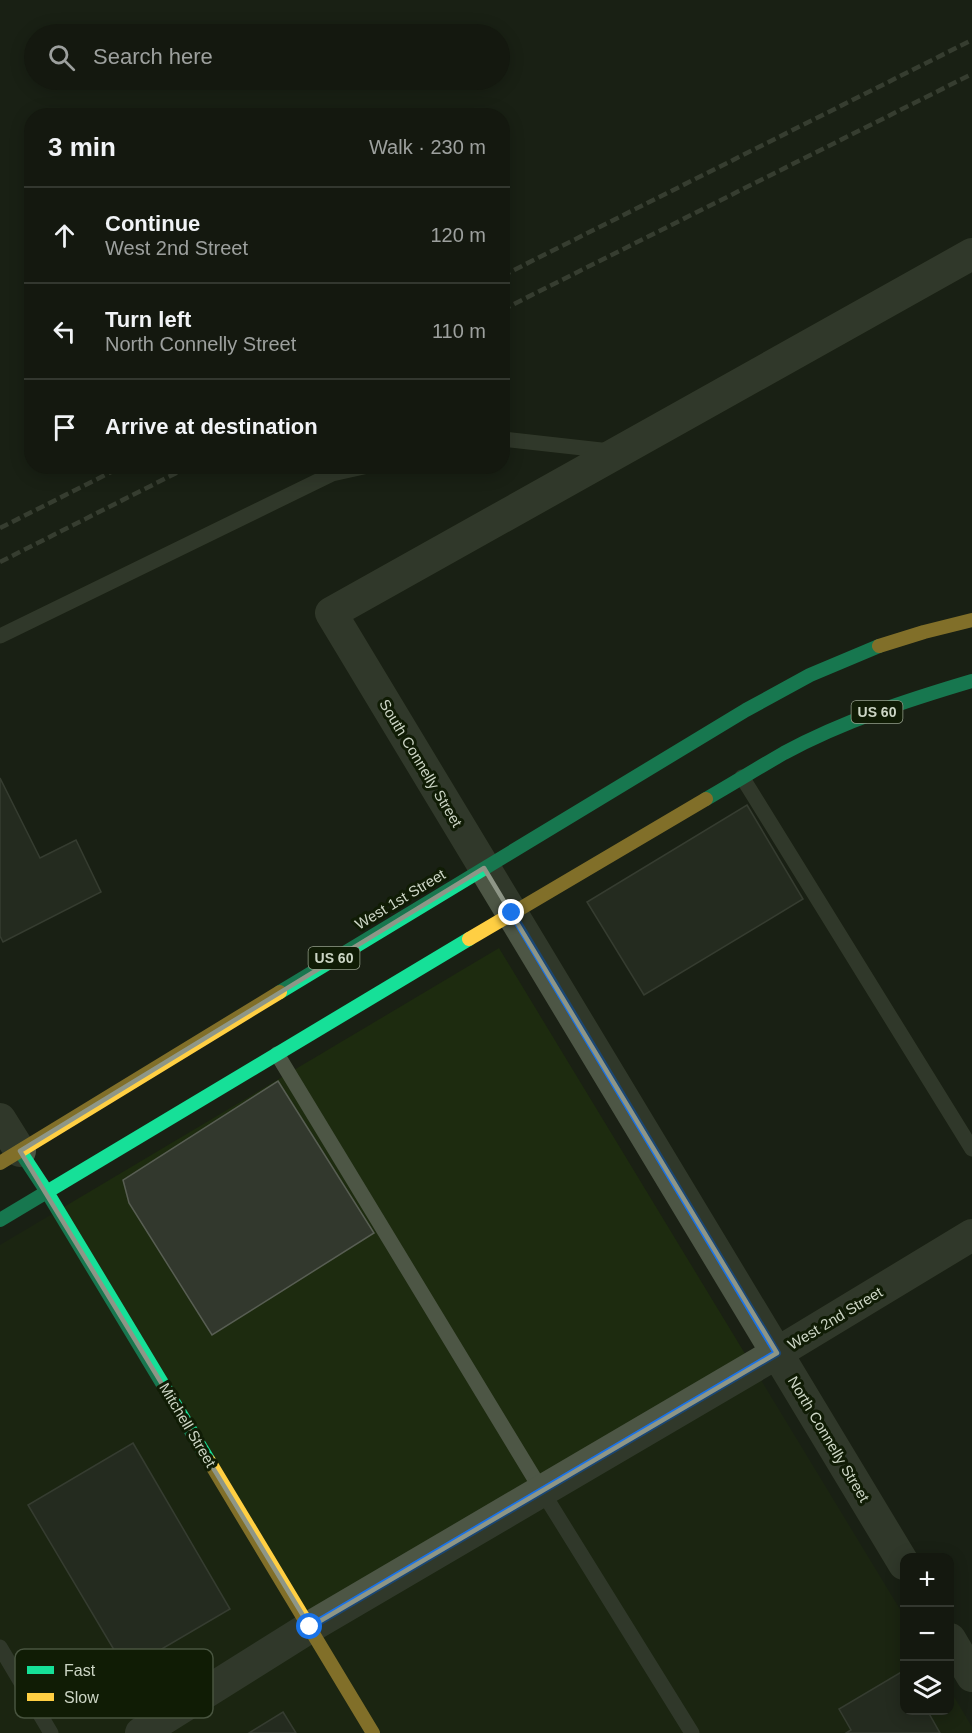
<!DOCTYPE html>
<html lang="en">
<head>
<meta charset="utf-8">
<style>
	body { margin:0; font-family:Helvetica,sans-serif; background:#1d2118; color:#f1f3f6 }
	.controls { position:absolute; right:18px; bottom:18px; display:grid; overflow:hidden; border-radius:12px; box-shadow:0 3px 15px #0003 }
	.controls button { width:54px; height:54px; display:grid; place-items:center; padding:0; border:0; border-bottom:2px solid #33372f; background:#14180f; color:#f1f3f6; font:30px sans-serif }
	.stop { position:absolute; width:18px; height:18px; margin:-14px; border:4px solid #1a73e8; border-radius:50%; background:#fff }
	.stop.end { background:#1a73e8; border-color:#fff; box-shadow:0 2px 6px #0008 }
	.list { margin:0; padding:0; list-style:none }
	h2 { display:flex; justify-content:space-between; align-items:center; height:78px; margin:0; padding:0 24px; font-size:26px }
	h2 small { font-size:20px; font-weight:400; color:#9da09e }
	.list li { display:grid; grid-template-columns:39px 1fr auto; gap:18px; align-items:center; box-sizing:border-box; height:96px; padding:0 24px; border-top:2px solid #33372f }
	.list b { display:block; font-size:22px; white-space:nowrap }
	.list p { margin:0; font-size:20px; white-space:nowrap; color:#9da09e }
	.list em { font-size:20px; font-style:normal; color:#9da09e }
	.icon { flex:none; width:33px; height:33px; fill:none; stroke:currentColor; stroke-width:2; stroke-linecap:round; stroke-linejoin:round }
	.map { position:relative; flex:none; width:972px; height:1733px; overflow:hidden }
	.search { position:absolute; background:#14180f; box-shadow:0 3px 15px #0003; left:24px; top:24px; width:486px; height:66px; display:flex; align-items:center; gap:15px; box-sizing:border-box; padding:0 21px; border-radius:33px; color:#9da09e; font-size:22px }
	.panel { position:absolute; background:#14180f; box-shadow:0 3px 15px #0003; left:24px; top:108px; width:486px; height:366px; border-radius:24px }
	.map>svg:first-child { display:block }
	.built { fill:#1d2b0f }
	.building { fill:#32382d; stroke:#585e53; stroke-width:1.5 }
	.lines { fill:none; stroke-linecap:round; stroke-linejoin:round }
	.lane { stroke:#4d5645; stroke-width:15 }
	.street { stroke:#4d5645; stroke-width:32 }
	.fast { stroke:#16e098; stroke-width:14 }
	.slow { stroke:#ffcf43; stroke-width:14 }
	.rail { stroke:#596053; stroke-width:4.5; stroke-dasharray:9 4.5; stroke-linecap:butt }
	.route { stroke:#1a73e8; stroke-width:8 }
	.marked { fill:none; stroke:#8e9687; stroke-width:4.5; stroke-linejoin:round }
	.labels { text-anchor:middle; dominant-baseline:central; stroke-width:6; stroke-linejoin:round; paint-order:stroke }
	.shield { fill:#101c05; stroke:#949e8b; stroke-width:1.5 }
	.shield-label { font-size:14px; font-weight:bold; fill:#ccd5c5 }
	.street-label { font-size:15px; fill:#ccd5c5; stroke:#101c05 }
	.key { fill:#101c05; stroke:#48543f; stroke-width:1.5 }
	.key-label { font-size:16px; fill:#ccd5c5 }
</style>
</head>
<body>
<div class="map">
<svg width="972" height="1733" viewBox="0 0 972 1733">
	<rect width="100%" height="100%" fill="#1a2014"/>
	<!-- built -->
	<path class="built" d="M499 948 904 1616V1710H950V1690L972 1727V1733H0V1245Z"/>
	<!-- building -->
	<path class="building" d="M0 778 40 858 76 840 101 892 3 942 0 936Z
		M747 805 803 899 644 995 587 902Z
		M278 1081 374 1233 212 1335 129 1203 123 1180Z
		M133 1443 230 1609 126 1670 28 1505Z
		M903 1671 904 1710H927L940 1733H846L851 1730 839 1709Z
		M283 1712 296 1733H249Z"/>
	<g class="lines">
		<!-- lane -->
		<path class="lane" d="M502 439 610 451
			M0 636 332 474 368 466
			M742 777 972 1149
			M277 1054 542 1491 692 1733
			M0 1647 51 1733"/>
		<!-- street -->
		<path class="street" d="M0 1119 20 1151
			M904 1564 331 613 972 254
			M950 1639 972 1676
			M141 1733 310 1627 777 1353 972 1235"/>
		<!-- fast -->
		<path class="fast" d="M706 799C732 784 758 768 784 753 843 721 908 700 972 681
			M280 992 746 710 810 675 879 646
			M20 1151 47 1192 209 1461
			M0 1220 469 939"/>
		<!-- slow -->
		<path class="slow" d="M879 646 924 632 972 620
			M469 939 706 799
			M0 1163 280 992
			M209 1461 373 1733"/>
		<!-- rail -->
		<path class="rail" d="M502 276 972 40
			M502 310 972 74
			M0 528 123 466
			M0 562 190 466"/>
	</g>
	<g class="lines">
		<!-- route -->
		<path class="route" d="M310 1627 777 1353 512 913"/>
	</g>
	<!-- marked area -->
	<path d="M0 0H972V1733H0ZM484 868 777 1353 310 1627 20 1151Z" fill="#1a2014" fill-opacity=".55" fill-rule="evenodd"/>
	<path class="marked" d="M484 868 777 1353 310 1627 20 1151Z"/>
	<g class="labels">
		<!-- shield labels -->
		<g class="shield">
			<rect x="851.5" y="701" width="51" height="22" rx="4.5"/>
			<rect x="308.5" y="947" width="51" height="22" rx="4.5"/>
		</g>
		<g class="shield-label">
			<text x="877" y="712">US 60</text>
			<text x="334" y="958">US 60</text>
		</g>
		<!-- street labels -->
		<g class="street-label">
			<text transform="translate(421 763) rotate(59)">South Connelly Street</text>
			<text transform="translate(400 899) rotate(-31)">West 1st Street</text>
			<text transform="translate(835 1318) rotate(-31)">West 2nd Street</text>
			<text transform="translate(188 1425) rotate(59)">Mitchell Street</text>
			<text transform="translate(829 1439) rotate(59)">North Connelly Street</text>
		</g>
	</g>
	<!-- legend -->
	<rect x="15" y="1649" width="198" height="69" rx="9" class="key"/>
	<rect x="27" y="1666" width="27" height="8" fill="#16e098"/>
	<rect x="27" y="1693" width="27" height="8" fill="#ffcf43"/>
	<g class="key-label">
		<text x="64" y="1676">Fast</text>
		<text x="64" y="1703">Slow</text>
	</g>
</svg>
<div class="controls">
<button>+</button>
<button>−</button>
<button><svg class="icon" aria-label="layers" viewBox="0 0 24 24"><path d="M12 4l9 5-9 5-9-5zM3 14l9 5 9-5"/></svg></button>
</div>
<div class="stop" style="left:310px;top:1627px"></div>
<div class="stop end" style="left:512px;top:913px"></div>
<div class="search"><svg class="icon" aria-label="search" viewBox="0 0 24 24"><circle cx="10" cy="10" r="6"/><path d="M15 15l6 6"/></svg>Search here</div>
<section class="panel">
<h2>3 min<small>Walk · 230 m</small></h2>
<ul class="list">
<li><svg class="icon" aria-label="ahead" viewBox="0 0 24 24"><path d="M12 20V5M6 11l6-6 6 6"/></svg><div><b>Continue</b><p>West 2nd Street</p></div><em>120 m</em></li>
<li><svg class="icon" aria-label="left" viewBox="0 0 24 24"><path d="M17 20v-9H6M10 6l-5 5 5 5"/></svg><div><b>Turn left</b><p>North Connelly Street</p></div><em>110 m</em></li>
<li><svg class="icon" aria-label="arrive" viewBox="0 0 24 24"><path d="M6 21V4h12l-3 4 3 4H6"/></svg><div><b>Arrive at destination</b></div></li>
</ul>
</section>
</div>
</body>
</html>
